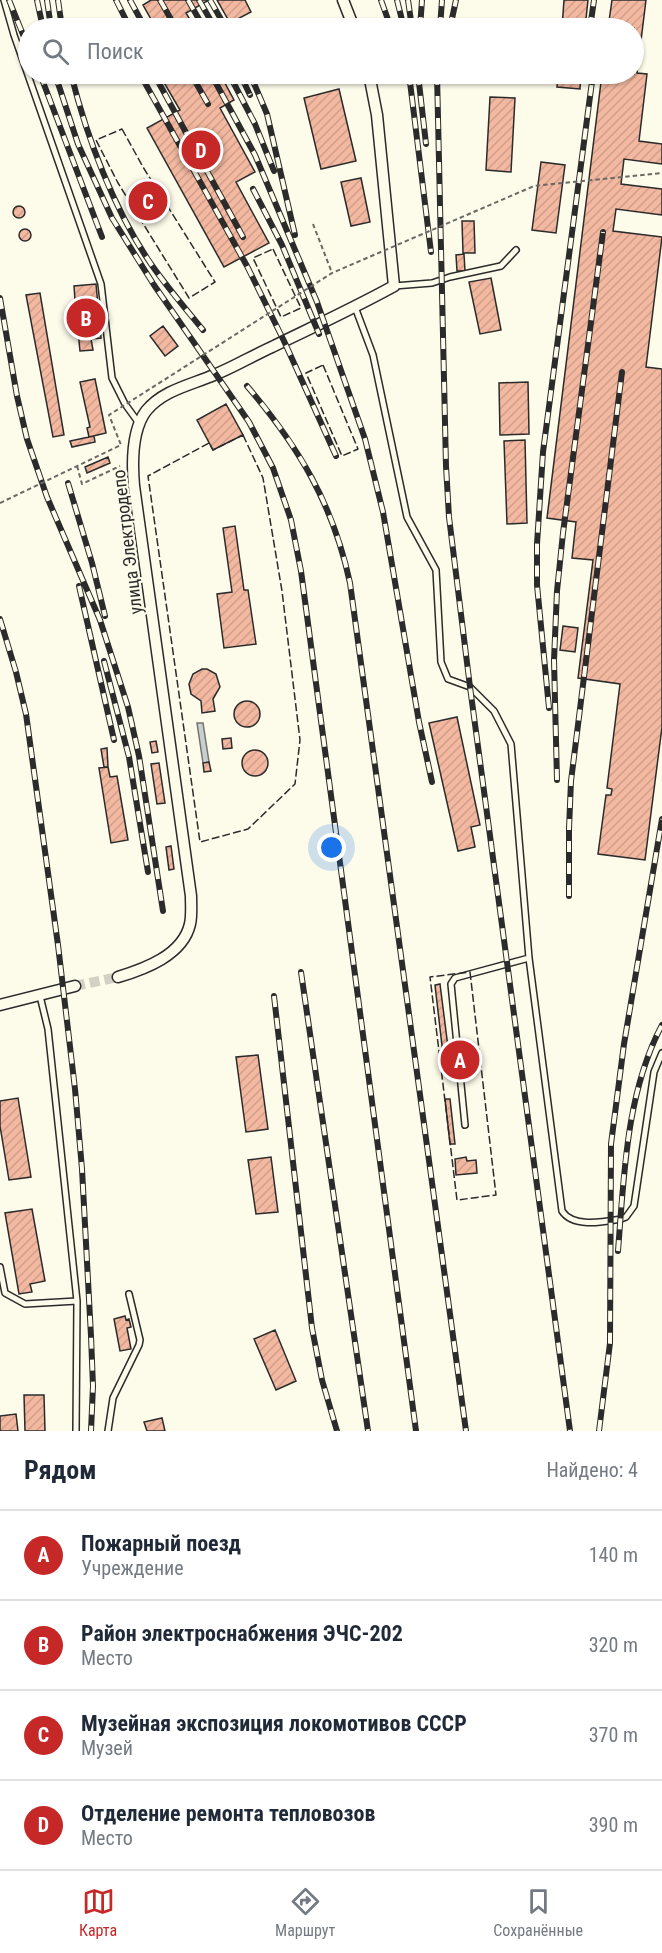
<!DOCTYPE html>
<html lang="ru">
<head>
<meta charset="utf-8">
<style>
	body { margin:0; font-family:"Roboto Condensed",sans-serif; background:#f6f6f7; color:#1f2937 }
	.you { position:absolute; left:332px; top:848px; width:21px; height:21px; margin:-15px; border:4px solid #fff; border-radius:50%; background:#1a73e8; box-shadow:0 0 0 9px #1a73e833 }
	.badge { display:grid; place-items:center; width:39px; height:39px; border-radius:50%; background:#c62828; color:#fff; font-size:20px; font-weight:700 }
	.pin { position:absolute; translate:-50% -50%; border:3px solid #fff; box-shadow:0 2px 6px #0006 }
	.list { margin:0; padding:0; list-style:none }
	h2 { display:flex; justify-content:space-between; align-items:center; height:78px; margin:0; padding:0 24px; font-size:26px }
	h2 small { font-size:20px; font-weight:400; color:#747a83 }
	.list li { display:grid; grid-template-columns:39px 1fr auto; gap:18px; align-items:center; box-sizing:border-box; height:90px; padding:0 24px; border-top:2px solid #e0e1e3 }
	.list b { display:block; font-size:22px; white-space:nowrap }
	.list p { margin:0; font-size:20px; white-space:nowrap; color:#747a83 }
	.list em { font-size:20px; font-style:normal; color:#747a83 }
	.icon { flex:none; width:33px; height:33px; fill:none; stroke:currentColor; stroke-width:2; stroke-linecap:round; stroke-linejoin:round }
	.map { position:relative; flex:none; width:662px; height:1431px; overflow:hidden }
	.search { position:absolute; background:#fff; box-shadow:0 2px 4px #0004; left:18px; right:18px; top:18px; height:66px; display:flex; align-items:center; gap:15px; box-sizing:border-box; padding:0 21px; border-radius:33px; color:#747a83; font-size:22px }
	.sheet { height:438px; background:#fff }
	nav { display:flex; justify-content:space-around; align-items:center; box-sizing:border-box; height:84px; border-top:2px solid #e0e1e3; background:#fff; font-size:16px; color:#747a83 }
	nav a { display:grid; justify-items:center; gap:3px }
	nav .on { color:#c62828 }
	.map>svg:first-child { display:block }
	.water { fill:#c7d0d0; stroke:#74746e; stroke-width:1.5 }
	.building { fill:url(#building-hatch); stroke:#2b2b2b; stroke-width:1.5 }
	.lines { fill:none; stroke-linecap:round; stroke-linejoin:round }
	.minor-tunnel { stroke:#d3d1c4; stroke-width:10; stroke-dasharray:10 5; stroke-linecap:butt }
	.service-casing { stroke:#2b2b2b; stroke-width:8 }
	.minor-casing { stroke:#2b2b2b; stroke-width:13 }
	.path { stroke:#6a6964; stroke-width:2; stroke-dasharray:4.5 3; stroke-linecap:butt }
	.service { stroke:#fdfbea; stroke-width:5 }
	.minor { stroke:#fdfbea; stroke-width:10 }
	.rail-casing { stroke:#2b2b2b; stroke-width:6 }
	.rail { stroke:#fdfbea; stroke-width:4; stroke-dasharray:11; stroke-linecap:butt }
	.path-bridge { stroke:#6a6964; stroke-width:2; stroke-dasharray:4.5 3; stroke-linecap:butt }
	.fence { stroke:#2b2b2b; stroke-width:1.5; stroke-dasharray:8 3; stroke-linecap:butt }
	.labels { text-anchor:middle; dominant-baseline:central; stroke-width:4.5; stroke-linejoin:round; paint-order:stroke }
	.street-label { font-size:18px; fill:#2b2b2b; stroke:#fdfbea }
</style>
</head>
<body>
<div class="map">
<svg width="662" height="1431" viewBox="0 0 662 1431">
	<defs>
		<pattern id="building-hatch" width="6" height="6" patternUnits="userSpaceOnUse" patternTransform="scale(1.5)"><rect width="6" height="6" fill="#f2b8a0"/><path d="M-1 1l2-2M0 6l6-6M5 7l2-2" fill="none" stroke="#d09e8a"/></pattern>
	</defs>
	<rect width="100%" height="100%" fill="#fdfbea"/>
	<!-- water -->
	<path class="water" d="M197 723H203L209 762 203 763Z"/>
	<!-- building -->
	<path class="building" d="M151 0H209L186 13 195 28H156L143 5Z
		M217 0H245L251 12 230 23Z
		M564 0H588L585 28H562Z
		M612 0H646L637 73 647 74 639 141 662 144V164L624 159 621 184 662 189V215L616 209 613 231 662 237 646 367 662 369V727L645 860 598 854 606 795H611L612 789 607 788 620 684 578 678 593 560 572 558 576 522 547 518 602 74H634V28H608Z
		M159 74H220L234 100 220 108 255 172 236 182 269 243 224 267 147 128 180 110Z
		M558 74H581L580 89 557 87Z
		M339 89 356 161 321 169 304 98Z
		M490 97 515 98 511 172 486 170Z
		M541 162 565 165 556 233 532 230Z
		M361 178 370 222 351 226 341 182Z
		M13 212a6 6 0 1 1 12 0a6 6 0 1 1-12 0Z
		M462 221H474L475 253H463Z
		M19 235a6 6 0 1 1 12 0a6 6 0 1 1-12 0Z
		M464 254 465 271H457L456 255Z
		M491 278 501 330 480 334 469 282Z
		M96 284 101 338 91 339 93 350 80 351 77 321H74L73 315H76L74 286Z
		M40 293 64 435 53 437 26 295Z
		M163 326 178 346 165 356 150 336Z
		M95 379 106 433 89 437 87 428 90 427 80 382Z
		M528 382 529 434 500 435 499 383Z
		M226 404 243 435 213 450 197 420Z
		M94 436 95 442 72 447 70 441Z
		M525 440 527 523 507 524 504 441Z
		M108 457 110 463 87 473 85 467Z
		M235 526 244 590H248L256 644 224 648 217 594 232 592 223 528Z
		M563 626 578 628 575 652 560 650Z
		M202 669H207L216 674 220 687 213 699 215 711 202 713 201 701 191 694 189 684 193 674Z
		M234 714a13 13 0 1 1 26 0a13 13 0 1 1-26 0Z
		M457 717 480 825 471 827 475 847 458 851 429 723Z
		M231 738 232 748 223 749 222 739Z
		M156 741 158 752 152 753 150 742Z
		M107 748 108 767H104L101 749Z
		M242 763a13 13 0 1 1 26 0a13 13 0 1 1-26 0Z
		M209 762 211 771 204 772 203 763Z
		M159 763 165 803 157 804 151 764Z
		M108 767 110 777 117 776 128 840 111 843 99 768Z
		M171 846 174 869 169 870 166 847Z
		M440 984 451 1071 445 1072 435 985Z
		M258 1055 268 1129 246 1132 236 1057Z
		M18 1098 31 1177 9 1180 0 1126V1101Z
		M445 1099H450L455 1144H450Z
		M271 1157 278 1212 256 1214 248 1160Z
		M466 1157 467 1161 476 1160 477 1173 456 1175 455 1159Z
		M32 1209 45 1281 30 1284 32 1292 19 1294 5 1213Z
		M125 1316 126 1320 129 1319 131 1327 127 1328 131 1349 120 1351 114 1319Z
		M275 1330 296 1381 276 1390 254 1339Z
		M24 1395H44L45 1431H25Z
		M16 1414 18 1431H0V1416Z
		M162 1418 165 1431H147L144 1422Z"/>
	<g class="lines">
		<!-- minor-tunnel -->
		<path class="minor-tunnel" d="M75 986 118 977"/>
		<defs>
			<path id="service" d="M4 0 14 35 101 284 112 378 125 404 138 422
				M394 286 432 283 450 277 501 266 516 250
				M355 307 373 355 407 517 436 570 441 662 448 679 470 687 494 711 511 744 529 958 562 1211C573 1228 603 1222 621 1219L626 1217 634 1206 654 1072 662 1053
				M40 996 48 1029 77 1301 76 1431
				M465 1125 451 984 455 978 529 958
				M0 1267 5 1293 25 1304 77 1301
				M108 1431 113 1398 139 1345 140 1340 129 1294"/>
			<path id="minor" d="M343 0 354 28
				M118 977C145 969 183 955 190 924 192 915 191 905 191 896L134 486C132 463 132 430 146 411 163 390 191 385 214 375 234 367 252 356 272 347 313 327 354 308 394 286L377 115 369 74
				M0 1005 75 986"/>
		</defs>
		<!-- service casing -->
		<use href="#service" class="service-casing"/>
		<!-- minor casing -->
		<use href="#minor" class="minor-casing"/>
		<!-- path -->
		<path class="path" d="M313 224 332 273
			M77 466 82 484 120 466"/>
		<!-- service -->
		<use href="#service" class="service"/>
		<!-- minor -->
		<use href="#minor" class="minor"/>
		<defs>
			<path id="rail" d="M9 0 28 47
				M37 0 43 28
				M47 0 51 28
				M58 0 62 28
				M116 0 130 28
				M130 0 144 26
				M160 0 176 28
				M188 0 204 28
				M199 0 215 28
				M210 0 226 28
				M381 0 391 28
				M397 0 404 28
				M408 0 412 28
				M420 28 422 0
				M440 28 442 0
				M450 28 456 0
				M590 28 594 0
				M40 74 102 237
				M55 74 78 144 112 218 154 285 249 422 273 468 291 520 301 571 416 1431
				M71 74C87 138 114 210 151 264 167 287 185 308 203 330
				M140 74 247 266 284 341 336 456
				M154 74 243 237
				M191 74 208 104
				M211 74 255 155 317 302 365 439 383 512 419 722 432 782
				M229 74 255 124 274 171
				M240 74 250 95
				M250 74 267 114 295 235
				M409 74 431 252
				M418 74 426 144
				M437 74 446 466 449 517 470 687 570 1431
				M253 189 282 245 319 334
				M0 298 17 396 27 439 47 497 100 620 128 707 139 756 163 911
				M247 386C299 447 333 504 350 583L466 1431
				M68 483 92 563 105 616
				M79 586 114 740
				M0 619 16 672 26 714 58 945 75 1089 82 1169 91 1336 93 1386 91 1431
				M104 661 129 757 148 872
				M549 708 537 585V544L543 452 593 74
				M557 780 554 660 557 591 563 533 603 232
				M569 896V829L571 781 622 372
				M301 972 368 1431
				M274 996 312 1328 322 1380 337 1431
				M618 1251C624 1176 626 1093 662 1025
				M599 1431 610 1343 611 1144 624 1044 662 819"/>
		</defs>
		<!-- rail casing -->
		<use href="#rail" class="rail-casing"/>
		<!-- rail -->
		<use href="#rail" class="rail"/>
		<!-- path-bridge -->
		<path class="path-bridge" d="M0 503 121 445 109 415 332 273 534 186 662 173"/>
		<!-- fence -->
		<path class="fence" d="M122 129 143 167 215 282 189 298 118 183 96 140Z
			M273 249 301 308 281 317 253 258Z
			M323 365 358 449 342 456 306 373Z
			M243 435 263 478 282 591 300 740 295 784 248 829 200 842 148 476 209 443 213 450Z
			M470 972 496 1195 457 1200 430 977Z"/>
	</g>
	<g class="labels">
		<!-- street labels -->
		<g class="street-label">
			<text transform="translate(127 542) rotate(-97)">улица Электродепо</text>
		</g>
	</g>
</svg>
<div class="you"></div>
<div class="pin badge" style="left:460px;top:1060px">A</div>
<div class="pin badge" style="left:86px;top:318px">B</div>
<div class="pin badge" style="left:148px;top:201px">C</div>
<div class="pin badge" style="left:201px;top:150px">D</div>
<div class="search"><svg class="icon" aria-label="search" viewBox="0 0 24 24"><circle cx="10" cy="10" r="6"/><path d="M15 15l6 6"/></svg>Поиск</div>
</div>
<section class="sheet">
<h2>Рядом<small>Найдено: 4</small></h2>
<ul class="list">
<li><span class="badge">A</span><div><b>Пожарный поезд</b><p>Учреждение</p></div><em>140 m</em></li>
<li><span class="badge">B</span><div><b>Район электроснабжения ЭЧС-202</b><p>Место</p></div><em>320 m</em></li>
<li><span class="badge">C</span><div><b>Музейная экспозиция локомотивов СССР</b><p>Музей</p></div><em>370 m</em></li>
<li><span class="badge">D</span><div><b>Отделение ремонта тепловозов</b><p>Место</p></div><em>390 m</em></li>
</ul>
</section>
<nav>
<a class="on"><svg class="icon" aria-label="map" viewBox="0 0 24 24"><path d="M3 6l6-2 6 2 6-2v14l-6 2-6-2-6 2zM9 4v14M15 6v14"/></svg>Карта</a>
<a><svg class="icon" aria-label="directions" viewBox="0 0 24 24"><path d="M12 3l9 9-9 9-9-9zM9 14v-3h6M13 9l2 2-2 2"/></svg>Маршрут</a>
<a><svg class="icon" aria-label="saved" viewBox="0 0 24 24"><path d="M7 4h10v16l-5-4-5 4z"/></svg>Сохранённые</a>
</nav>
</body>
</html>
